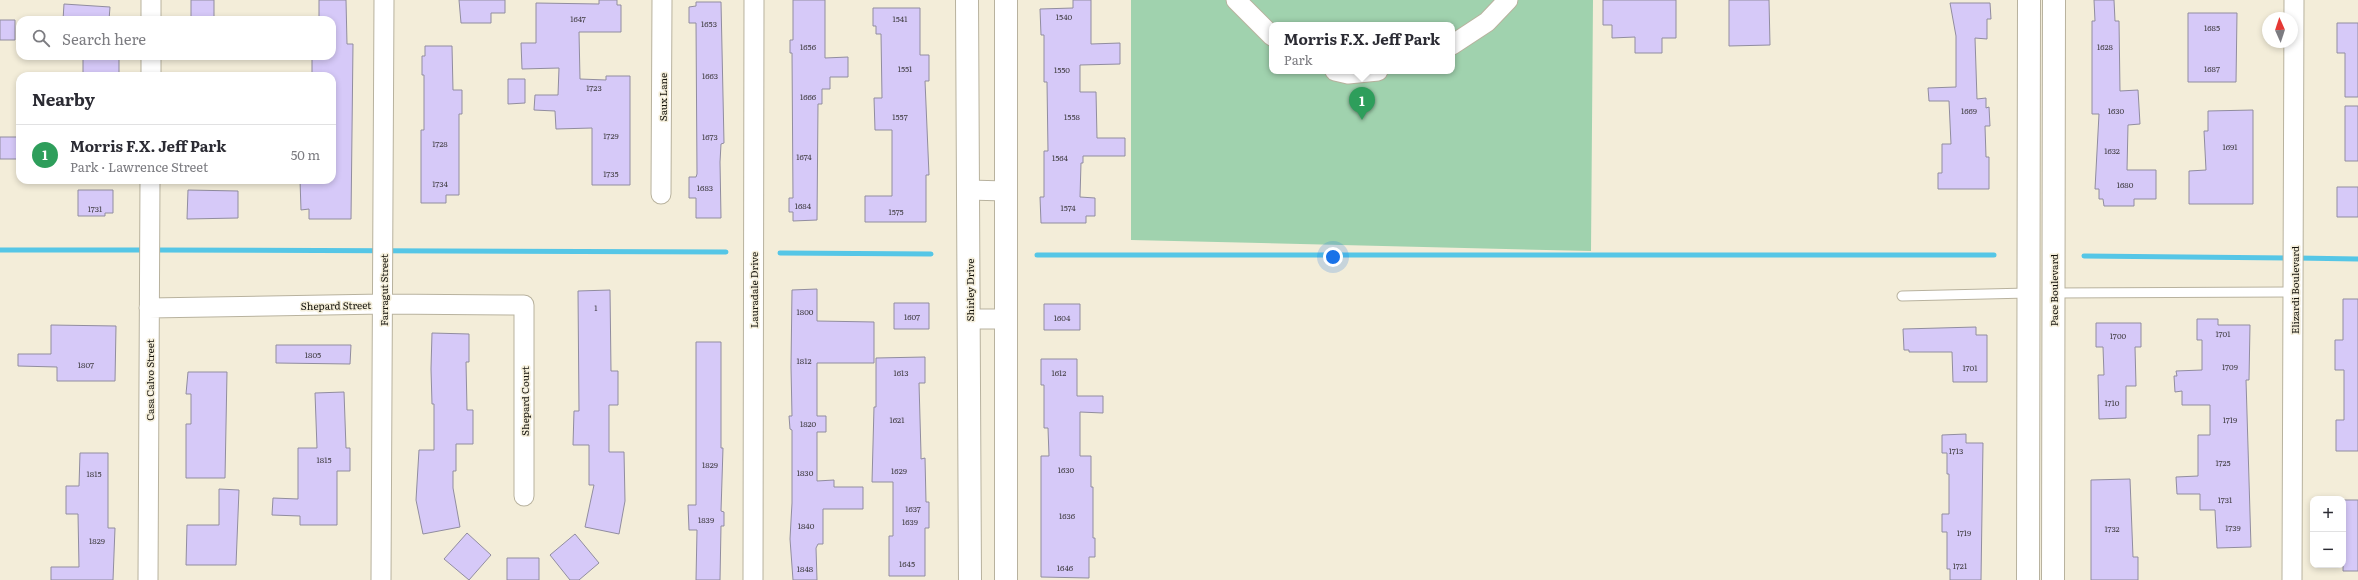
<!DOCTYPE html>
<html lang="en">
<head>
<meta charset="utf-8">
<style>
	body { margin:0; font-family:Literata,serif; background:#f2f2f3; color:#2b2b33 }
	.controls { position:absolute; right:12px; bottom:12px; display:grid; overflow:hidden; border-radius:8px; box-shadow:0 2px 6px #0003 }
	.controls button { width:36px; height:36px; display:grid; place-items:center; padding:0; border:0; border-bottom:1px solid #e1e1e2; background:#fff; color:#2b2b33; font:20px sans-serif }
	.compass { position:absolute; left:2262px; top:12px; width:36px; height:36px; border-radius:50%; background:#fff; box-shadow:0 2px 6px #0003; rotate:357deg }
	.you { position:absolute; left:1333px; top:257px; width:14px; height:14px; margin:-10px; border:3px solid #fff; border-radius:50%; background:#1a73e8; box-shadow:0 0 0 6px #1a73e833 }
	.badge { display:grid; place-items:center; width:26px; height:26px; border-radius:50%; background:#5142b9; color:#fff; font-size:13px; font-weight:700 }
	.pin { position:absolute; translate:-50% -33px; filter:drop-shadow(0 1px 2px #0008) }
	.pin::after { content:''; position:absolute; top:21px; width:14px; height:12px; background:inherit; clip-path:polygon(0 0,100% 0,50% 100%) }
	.popup { position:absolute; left:1269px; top:22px; width:186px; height:52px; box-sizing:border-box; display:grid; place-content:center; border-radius:8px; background:#fff; filter:drop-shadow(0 1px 3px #0005); font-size:13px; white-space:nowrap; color:#7c7c81 }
	.popup b { font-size:15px; color:#2b2b33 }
	.popup::after { content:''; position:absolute; left:50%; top:100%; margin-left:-8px; border:8px solid transparent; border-top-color:#fff }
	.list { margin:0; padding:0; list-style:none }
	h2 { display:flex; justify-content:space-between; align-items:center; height:52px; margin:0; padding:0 16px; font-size:17px }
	h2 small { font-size:13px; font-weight:400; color:#7c7c81 }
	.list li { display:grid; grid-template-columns:26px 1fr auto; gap:12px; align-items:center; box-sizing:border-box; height:60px; padding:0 16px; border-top:1px solid #e1e1e2 }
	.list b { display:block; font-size:15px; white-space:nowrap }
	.list p { margin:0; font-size:13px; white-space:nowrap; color:#7c7c81 }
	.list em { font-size:13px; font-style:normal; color:#7c7c81 }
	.icon { flex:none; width:22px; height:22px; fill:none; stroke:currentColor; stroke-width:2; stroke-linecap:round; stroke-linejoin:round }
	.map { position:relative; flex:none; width:2358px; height:580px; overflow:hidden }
	.search { position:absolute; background:#fff; box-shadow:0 2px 6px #0003; left:16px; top:16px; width:320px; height:44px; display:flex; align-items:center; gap:10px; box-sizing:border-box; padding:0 14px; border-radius:12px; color:#7c7c81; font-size:15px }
	.panel { position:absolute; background:#fff; box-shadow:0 2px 6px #0003; left:16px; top:72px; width:320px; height:112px; border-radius:12px }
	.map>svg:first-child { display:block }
	.park { fill:#a0d2ae; fill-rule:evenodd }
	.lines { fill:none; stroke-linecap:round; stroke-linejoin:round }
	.stream { stroke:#55c6e6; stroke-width:5 }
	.building { fill:#d6c9f8; stroke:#918d9f }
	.lane-casing { stroke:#b8b29e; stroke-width:11 }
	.street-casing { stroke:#b8b29e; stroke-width:21 }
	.secondary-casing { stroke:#b8b29e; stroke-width:24 }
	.lane { stroke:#fff; stroke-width:9 }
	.street { stroke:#fff; stroke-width:19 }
	.secondary { stroke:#fff; stroke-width:22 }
	.labels { text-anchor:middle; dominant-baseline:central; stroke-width:3; stroke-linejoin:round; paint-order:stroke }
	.number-label { font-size:8px; fill:#444046 }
	.street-label { font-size:10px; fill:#14120b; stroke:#f3edd9 }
</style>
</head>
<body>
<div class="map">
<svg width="2358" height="580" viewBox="0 0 2358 580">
	<rect width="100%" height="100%" fill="#f3edd9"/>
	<!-- park -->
	<path class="park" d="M1131 0H1593L1591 251 1131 240ZM1272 25H1452V71H1272Z"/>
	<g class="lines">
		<!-- stream -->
		<path class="stream" d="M0 250H145
			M153 250 726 252
			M780 253 931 254
			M1037 255H1994
			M2084 256 2289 258
			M2297 258 2358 259"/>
	</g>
	<!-- building -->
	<path class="building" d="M191 0H214V20H191Z
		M319 0H346L347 44H353L351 219H309V209L301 210 300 180H332V76H312V56H332V20H319Z
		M459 0H505V13H491V23H461Z
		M599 0H617V5H621V32H579L580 79 606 80V76H630V185H592V128L556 129 555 111 534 110 535 95H558L559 68 522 69 521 43H536V3L599 4Z
		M793 0H825V58L848 57V77H830V89H822V104H818L817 220 793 221V212H789V198H793L792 53H790V40H793Z
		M1073 0H1091V44L1120 43V64L1080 65V92H1096L1097 138H1125V156H1083V163H1081L1080 197 1095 198V216H1086V223H1041L1040 197H1044V151H1048L1047 82H1044V35H1041L1040 9 1073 8Z
		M1603 0H1676V38H1662V53H1635V37L1612 38V25H1603Z
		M1729 0H1769L1770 45 1729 46Z
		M2094 0H2114L2115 21H2119L2120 91 2138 90 2140 124 2128 125 2127 170H2156V199H2134V206H2104L2103 199H2099V189H2095L2099 114H2092V21H2095Z
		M696 2H721L724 143 721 144 720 162 721 218H696V198H689V177H696L697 174 696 23H689V7L696 6Z
		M1950 3H1990L1991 19H1987V39L1975 38 1977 99 1986 98V108L1989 107 1990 126H1985L1986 157H1989V189H1938V173H1942V144H1951L1949 101H1929L1928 88 1956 87V36Z
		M64 4 110 7 109 20H63Z
		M873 8H920V55H929V81H925L929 175H926V222H865V196H892V130H875L874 98H882L881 34H876V26H873Z
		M2188 13H2237L2236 82H2188Z
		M0 20H15V40H0Z
		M2337 23H2358V97H2345V53H2337Z
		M425 46H452L453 90H462V114H459V195H446V203H421V130H424V75H422V56H425Z
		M83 56H119V76H83Z
		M508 79H525V103L508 104Z
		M2345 106H2358V161H2345Z
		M2253 110V204H2189V171L2206 170 2204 131H2208V111Z
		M0 137H20V159H0Z
		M2337 187H2358V217H2337Z
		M78 190H113V213H105V216H78Z
		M188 190 238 191V218L187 219Z
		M817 289V321L874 322V363H817V416H826V432H817V481L834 480V487H863V509H823V544H818L816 548 817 580H793L790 539 792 503V430L790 429 789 416H792L791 367 792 290Z
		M610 290 611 371H618V405H609V452H624L625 501 619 534 585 527 594 485H589V445H573L574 411H579L578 291Z
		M2343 299H2358V451H2336V420H2344V370H2335V340H2343Z
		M894 303H929V329H894Z
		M1044 304H1080V330H1044Z
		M2197 319H2218V325H2250L2249 380H2246L2251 547 2217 548 2215 510H2200V494H2177L2176 477 2198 476V435H2210V405H2182V391L2175 392 2174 376H2177L2176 371 2202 370V340H2197Z
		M2096 323H2141V347H2135L2136 386H2126V418L2099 419 2098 375H2104L2103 347H2096Z
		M51 325 116 326 115 381H57V367L18 366V354H51Z
		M1976 327V335H1987V382H1953L1952 352H1909V350H1904L1903 329Z
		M432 333 469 334V362H466L467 410H473V444H456V471H453V488L460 527 423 534 416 500 419 450H434V404H432L431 369Z
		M696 342H721V448H723L721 511 724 512V526H721L720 580H696L697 530H689L688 505H696Z
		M276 345H351L350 364 276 363Z
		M925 357V383H919L921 454V459L925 458 926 502H929V528H925V576H889V536H893V482H872L874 407H876V358Z
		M1041 359H1077V396H1103V413L1080 412V456H1091V487H1093V538H1095V557H1089V578L1041 577V456H1049L1048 428H1044V385H1041Z
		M188 372H227L225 478H186V424H191V394H186Z
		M344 392 346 448H350V471H337V525H300V516L272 515 273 498 298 499V448H317L315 393Z
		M1966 434V443H1983L1981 580H1950V569H1947V532H1942V514H1949V474H1947V453H1942V435Z
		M80 453H108V528H115L113 580H51V567H79L78 514H66V486H79Z
		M2130 479 2133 557H2138V580H2091V480Z
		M219 489 239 490 236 565H186L187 525H219Z
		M2344 500H2358V571H2343Z
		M467 533 491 555 469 580 444 559Z
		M575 534 599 563 579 580H570L550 555Z
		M507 558H539V580H507Z"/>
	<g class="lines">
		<defs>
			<path id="lane" d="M2053 293 2293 292
				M1902 296 2028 293"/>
			<path id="street" d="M1236 0 1272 36
				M151 20V0
				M1452 45 1487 22 1508 0
				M1335 71 1348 74 1378 71
				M151 76V56
				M968 190 1006 191
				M661 194 662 0
				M149 308 383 304 524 305V496
				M969 319H1006
				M148 580 150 180
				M381 580 384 0
				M753 580 754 0
				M2292 580 2294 0"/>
			<path id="secondary" d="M967 0 970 580
				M1006 0V580
				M2028 580 2029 0
				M2053 580 2054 0"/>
		</defs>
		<!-- lane casing -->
		<use href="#lane" class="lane-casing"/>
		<!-- street casing -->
		<use href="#street" class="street-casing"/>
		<!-- secondary casing -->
		<use href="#secondary" class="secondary-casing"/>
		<!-- lane -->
		<use href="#lane" class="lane"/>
		<!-- street -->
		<use href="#street" class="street"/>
		<!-- secondary -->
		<use href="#secondary" class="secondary"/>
	</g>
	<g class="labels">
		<!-- number labels -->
		<g class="number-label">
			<text x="1064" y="16">1540</text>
			<text x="578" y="18">1647</text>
			<text x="900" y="18">1541</text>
			<text x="709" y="23">1653</text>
			<text x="2212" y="27">1685</text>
			<text x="808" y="46">1656</text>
			<text x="2105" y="46">1628</text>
			<text x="905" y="68">1551</text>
			<text x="2212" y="68">1687</text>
			<text x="1062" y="69">1550</text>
			<text x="710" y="75">1663</text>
			<text x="594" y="87">1723</text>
			<text x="808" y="96">1666</text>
			<text x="1969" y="110">1669</text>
			<text x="2116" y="110">1630</text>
			<text x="900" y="116">1557</text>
			<text x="1072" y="116">1558</text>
			<text x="611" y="135">1729</text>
			<text x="710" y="136">1673</text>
			<text x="440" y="143">1728</text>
			<text x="2230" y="146">1691</text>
			<text x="2112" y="150">1632</text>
			<text x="804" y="156">1674</text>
			<text x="1060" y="157">1564</text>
			<text x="611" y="173">1735</text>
			<text x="440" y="183">1734</text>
			<text x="2125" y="184">1680</text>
			<text x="705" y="187">1683</text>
			<text x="803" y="205">1684</text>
			<text x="1068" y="207">1574</text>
			<text x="95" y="208">1731</text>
			<text x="896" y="211">1575</text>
			<text x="596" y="307">1</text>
			<text x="805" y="311">1800</text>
			<text x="912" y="316">1607</text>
			<text x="1062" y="317">1604</text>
			<text x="2223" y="333">1701</text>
			<text x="2118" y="335">1700</text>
			<text x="313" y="354">1805</text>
			<text x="804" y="360">1812</text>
			<text x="86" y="364">1807</text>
			<text x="2230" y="366">1709</text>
			<text x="1970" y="367">1701</text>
			<text x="901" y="372">1613</text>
			<text x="1059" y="372">1612</text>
			<text x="2112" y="402">1710</text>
			<text x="897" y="419">1621</text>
			<text x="2230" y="419">1719</text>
			<text x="808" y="423">1820</text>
			<text x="1956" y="450">1713</text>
			<text x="324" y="459">1815</text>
			<text x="2223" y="462">1725</text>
			<text x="710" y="464">1829</text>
			<text x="1066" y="469">1630</text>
			<text x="899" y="470">1629</text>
			<text x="805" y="472">1830</text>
			<text x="94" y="473">1815</text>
			<text x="2225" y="499">1731</text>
			<text x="913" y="508">1637</text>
			<text x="1067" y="515">1636</text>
			<text x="706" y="519">1839</text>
			<text x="910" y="521">1639</text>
			<text x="806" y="525">1840</text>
			<text x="2233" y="527">1739</text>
			<text x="2112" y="528">1732</text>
			<text x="1964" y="532">1719</text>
			<text x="97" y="540">1829</text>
			<text x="907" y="563">1645</text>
			<text x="1960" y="565">1721</text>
			<text x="1065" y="567">1646</text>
			<text x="805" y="568">1848</text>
		</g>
		<!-- street labels -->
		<g class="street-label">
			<text transform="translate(662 97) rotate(-90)">Saux Lane</text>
			<text transform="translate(383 290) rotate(-90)">Farragut Street</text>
			<text transform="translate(753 290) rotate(-90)">Lauradale Drive</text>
			<text transform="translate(969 290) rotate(-90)">Shirley Drive</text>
			<text transform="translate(2053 290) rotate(-90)">Pace Boulevard</text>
			<text transform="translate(2294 290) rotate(-90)">Elizardi Boulevard</text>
			<text transform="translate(336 305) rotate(-1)">Shepard Street</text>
			<text transform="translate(149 380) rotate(-90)">Casa Calvo Street</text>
			<text transform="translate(524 401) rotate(-90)">Shepard Court</text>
		</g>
	</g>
</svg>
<div class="controls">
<button>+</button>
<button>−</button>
</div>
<svg class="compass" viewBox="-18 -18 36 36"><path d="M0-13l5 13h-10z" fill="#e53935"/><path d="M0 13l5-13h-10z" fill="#7c7c81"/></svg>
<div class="you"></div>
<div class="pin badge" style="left:1362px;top:120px;background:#2e9e5b">1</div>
<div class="popup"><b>Morris F.X. Jeff Park</b>Park</div>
<div class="search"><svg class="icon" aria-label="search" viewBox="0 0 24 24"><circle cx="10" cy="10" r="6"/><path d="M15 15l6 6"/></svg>Search here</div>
<section class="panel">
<h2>Nearby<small></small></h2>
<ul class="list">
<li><span class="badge" style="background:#2e9e5b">1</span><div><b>Morris F.X. Jeff Park</b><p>Park · Lawrence Street</p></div><em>50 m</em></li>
</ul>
</section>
</div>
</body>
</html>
